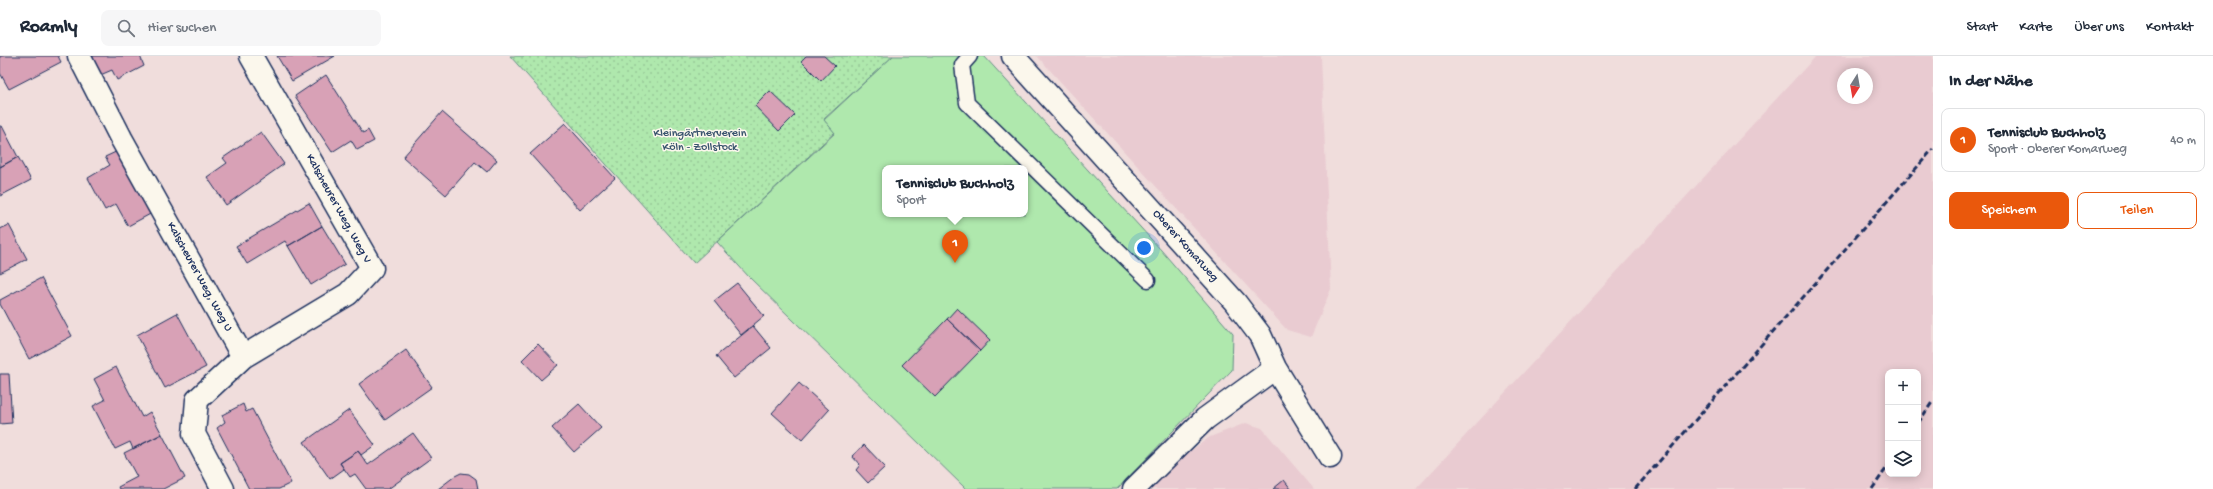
<!DOCTYPE html>
<html lang="de">
<head>
<meta charset="utf-8">
<style>
	body { margin:0; font-family:"Gochi Hand",sans-serif; background:#f6f6f7; color:#1f2937 }
	.controls { position:absolute; right:12px; bottom:12px; display:grid; overflow:hidden; border-radius:8px; box-shadow:0 2px 10px #0003 }
	.controls button { width:36px; height:36px; display:grid; place-items:center; padding:0; border:0; border-bottom:1px solid #e0e1e3; background:#fff; color:#1f2937; font:20px sans-serif }
	.compass { position:absolute; left:1837px; top:12px; width:36px; height:36px; border-radius:50%; background:#fff; box-shadow:0 2px 10px #0003; rotate:191deg }
	.you { position:absolute; left:1144px; top:192px; width:14px; height:14px; margin:-10px; border:3px solid #fff; border-radius:50%; background:#1a73e8; box-shadow:0 0 0 6px #1a73e833 }
	.badge { display:grid; place-items:center; width:26px; height:26px; border-radius:50%; background:#ea580c; color:#fff; font-size:13px; font-weight:700 }
	.pin { position:absolute; translate:-50% -33px; filter:drop-shadow(0 1px 2px #0008) }
	.pin::after { content:''; position:absolute; top:21px; width:14px; height:12px; background:inherit; clip-path:polygon(0 0,100% 0,50% 100%) }
	.popup { position:absolute; left:882px; top:109px; width:146px; height:52px; box-sizing:border-box; display:grid; place-content:center; border-radius:8px; background:#fff; filter:drop-shadow(0 1px 3px #0005); font-size:13px; white-space:nowrap; color:#747a83 }
	.popup b { font-size:15px; color:#1f2937 }
	.popup::after { content:''; position:absolute; left:50%; top:100%; margin-left:-8px; border:8px solid transparent; border-top-color:#fff }
	.list { margin:0; padding:0; list-style:none }
	h2 { display:flex; justify-content:space-between; align-items:center; height:52px; margin:0; padding:0 16px; font-size:17px }
	h2 small { font-size:13px; font-weight:400; color:#747a83 }
	.list li { display:grid; grid-template-columns:26px 1fr auto; gap:12px; align-items:center; box-sizing:border-box; height:64px; margin:0 8px 8px; padding:0 8px; border:1px solid #e0e1e3; border-radius:8px }
	.list b { display:block; font-size:15px; white-space:nowrap }
	.list p { margin:0; font-size:13px; white-space:nowrap; color:#747a83 }
	.list em { font-size:13px; font-style:normal; color:#747a83 }
	.actions { display:flex; gap:8px; padding:12px 16px }
	.actions a { flex:1; padding:9px 0; border:1px solid #ea580c; border-radius:8px; text-align:center; font-size:14px; color:#ea580c }
	.actions .main { background:#ea580c; color:#fff }
	.icon { flex:none; width:22px; height:22px; fill:none; stroke:currentColor; stroke-width:2; stroke-linecap:round; stroke-linejoin:round }
	.map { position:relative; flex:none; width:1933px; height:433px; overflow:hidden }
	header { display:flex; align-items:center; gap:24px; box-sizing:border-box; height:56px; padding:0 20px; background:#fff; border-bottom:1px solid #e0e1e3 }
	header strong { font-size:19px }
	nav { display:flex; gap:22px; margin-inline-start:auto; font-size:14px }
	.search { width:280px; height:36px; background:#f6f6f7; display:flex; align-items:center; gap:10px; box-sizing:border-box; padding:0 14px; border-radius:8px; color:#747a83; font-size:15px }
	main { display:flex }
	aside { flex:1; background:#fff }
	.map>svg:first-child { display:block }
	.built { fill:#e9cbd1; fill-rule:evenodd }
	.grass { fill:url(#grass-dots); stroke:#658c86 }
	.park { fill:#afe8ad; stroke:#658c86; fill-rule:evenodd }
	.building { fill:#d8a1b6; stroke:#1b2f5e }
	.lines { fill:none; stroke-linecap:round; stroke-linejoin:round }
	.service-casing { stroke:#1b2f5e; stroke-width:17 }
	.minor-casing { stroke:#1b2f5e; stroke-width:25 }
	.service { stroke:#fbf7ec; stroke-width:14 }
	.minor { stroke:#fbf7ec; stroke-width:22 }
	.rail { stroke:#1b2f5e; stroke-width:3; stroke-dasharray:6 3; stroke-linecap:butt }
	.labels { text-anchor:middle; dominant-baseline:central; stroke-width:3; stroke-linejoin:round; paint-order:stroke }
	.park-label { font-size:12px; fill:#39546e; stroke:#fbf7ec }
	.street-label { font-size:12px; fill:#1b2f5e; stroke:#fbf7ec }
</style>
</head>
<body>
<header>
<strong>Roamly</strong>
<div class="search"><svg class="icon" aria-label="search" viewBox="0 0 24 24"><circle cx="10" cy="10" r="6"/><path d="M15 15l6 6"/></svg>Hier suchen</div>
<nav><a>Start</a><a>Karte</a><a>Über uns</a><a>Kontakt</a></nav>
</header>
<main>
<div class="map">
<svg width="1933" height="433" viewBox="0 0 1933 433">
	<defs>
		<pattern id="grass-dots" width="8" height="8" patternUnits="userSpaceOnUse"><rect width="8" height="8" fill="#afe8ad"/><path d="M2 2h.1M6 6h.1" fill="none" stroke="#96c797" stroke-width="1.8" stroke-linecap="round"/></pattern>
	</defs>
	<rect width="100%" height="100%" fill="#f0dddc"/>
	<filter id="ink" filterUnits="userSpaceOnUse"><feTurbulence type="fractalNoise" baseFrequency=".025" numOctaves="2"/><feDisplacementMap in="SourceGraphic" scale="8" xChannelSelector="R" yChannelSelector="G"/><feConvolveMatrix kernelMatrix="1 2 1 2 8 2 1 2 1" color-interpolation-filters="sRGB"/></filter>
	<g filter="url(#ink)">
		<!-- built -->
		<path class="built" d="M1037 0H1321L1331 233 1311 281 1287 274Z
			M1816 0H1933V433H1416ZM1843 18H1867V42H1843ZM1888 316H1918V418H1888Z
			M1246 367 1262 372 1314 433H1149L1175 406 1210 381Z"/>
		<!-- grass -->
		<path class="grass" d="M510 0H893L824 63 835 76 694 207Z"/>
		<!-- park -->
		<path class="park" d="M893 0H984L1161 194 1233 278 1232 314 1117 433H966L749 221 717 186 835 77 824 64ZM885 112H1025V158H885Z"/>
		<!-- building -->
		<path class="building" d="M0 0H58L61 6 9 33 0 17Z
			M90 0H140L144 10 117 24 112 14 98 20Z
			M277 0H335L292 25Z
			M806 0H824L835 10 821 25 801 5Z
			M326 19 363 77 368 74 374 85 357 94 351 84 332 96 295 40Z
			M770 35 795 59 779 75 755 50Z
			M442 56 497 104 487 116 475 106 446 139 403 101Z
			M565 67 615 122 580 154 530 98Z
			M0 70H2L18 101 0 111Z
			M261 76 284 108 226 149 207 121 227 107 223 102Z
			M120 94 154 156 128 170 116 148 105 154 88 122 110 109 105 101Z
			M18 101 31 124 0 140V111Z
			M309 147 322 170 288 190 285 185 247 208 236 190Z
			M9 169 27 203 0 217V173Z
			M322 170 345 208 311 229 288 190Z
			M41 222 72 280 29 303 0 248V244Z
			M737 227 764 260 741 279 714 245Z
			M957 252 990 284 980 295 947 263Z
			M177 257 206 311 165 332 137 279Z
			M947 263 980 295 935 341 902 309Z
			M753 270 771 292 734 322 716 300Z
			M538 288 558 309 541 324 522 304Z
			M406 294 432 331 385 364 359 328Z
			M116 311 142 361 150 356 162 378 133 393 130 386 115 393 93 350 105 344 94 323Z
			M0 318H9L12 367 0 368Z
			M799 327 829 354 802 384 772 357Z
			M243 348 246 356 252 353 291 427 279 433H249L217 372 225 366 222 359Z
			M579 348 601 372 574 396 552 372Z
			M349 354 375 389 361 399 358 395 340 407 344 413 330 423 304 386Z
			M413 377 431 402 388 433H366L355 418 350 421 340 407 358 395 368 409Z
			M162 378 185 422 163 433H119L118 431 137 421 124 397Z
			M864 389 885 411 868 427 856 414 860 409 852 400Z
			M461 417 469 418 476 423 478 433H438L455 420Z
			M1284 424 1291 433H1273Z"/>
		<g class="lines">
			<defs>
				<path id="service" d="M970 0 962 9 967 47 1148 224"/>
				<path id="minor" d="M79 0 121 82 243 301
					M1013 0 1235 246 1260 279 1275 312 1330 401
					M223 433 194 378 197 344 243 301 348 238 372 212 251 0
					M1134 433 1205 363 1275 312"/>
			</defs>
			<!-- service casing -->
			<use href="#service" class="service-casing"/>
			<!-- minor casing -->
			<use href="#minor" class="minor-casing"/>
			<!-- service -->
			<use href="#service" class="service"/>
			<!-- minor -->
			<use href="#minor" class="minor"/>
			<!-- rail -->
			<path class="rail" d="M1918 367 1933 345
				M1635 433 1933 93
				M1872 433 1888 410"/>
		</g>
	</g>
	<g class="labels">
		<!-- park labels -->
		<g class="park-label">
			<text x="700" y="78">Kleingärtnerverein<tspan x="700" dy="14">Köln - Zollstock</tspan></text>
		</g>
		<!-- street labels -->
		<g class="street-label">
			<text transform="translate(338 153) rotate(61)">Kalscheurer Weg, Weg V</text>
			<text transform="translate(1185 190) rotate(48)">Oberer Komarweg</text>
			<text transform="translate(199 221) rotate(61)">Kalscheurer Weg, Weg U</text>
		</g>
	</g>
</svg>
<div class="controls">
<button>+</button>
<button>−</button>
<button><svg class="icon" aria-label="layers" viewBox="0 0 24 24"><path d="M12 4l9 5-9 5-9-5zM3 14l9 5 9-5"/></svg></button>
</div>
<svg class="compass" viewBox="-18 -18 36 36"><path d="M0-13l5 13h-10z" fill="#e53935"/><path d="M0 13l5-13h-10z" fill="#747a83"/></svg>
<div class="you"></div>
<div class="pin badge" style="left:955px;top:207px">1</div>
<div class="popup"><b>Tennisclub Buchholz</b>Sport</div>
</div>
<aside>
<h2>In der Nähe<small></small></h2>
<ul class="list">
<li><span class="badge">1</span><div><b>Tennisclub Buchholz</b><p>Sport · Oberer Komarweg</p></div><em>40 m</em></li>
</ul>
<div class="actions"><a class="main">Speichern</a><a>Teilen</a></div>
</aside>
</main>
</body>
</html>
